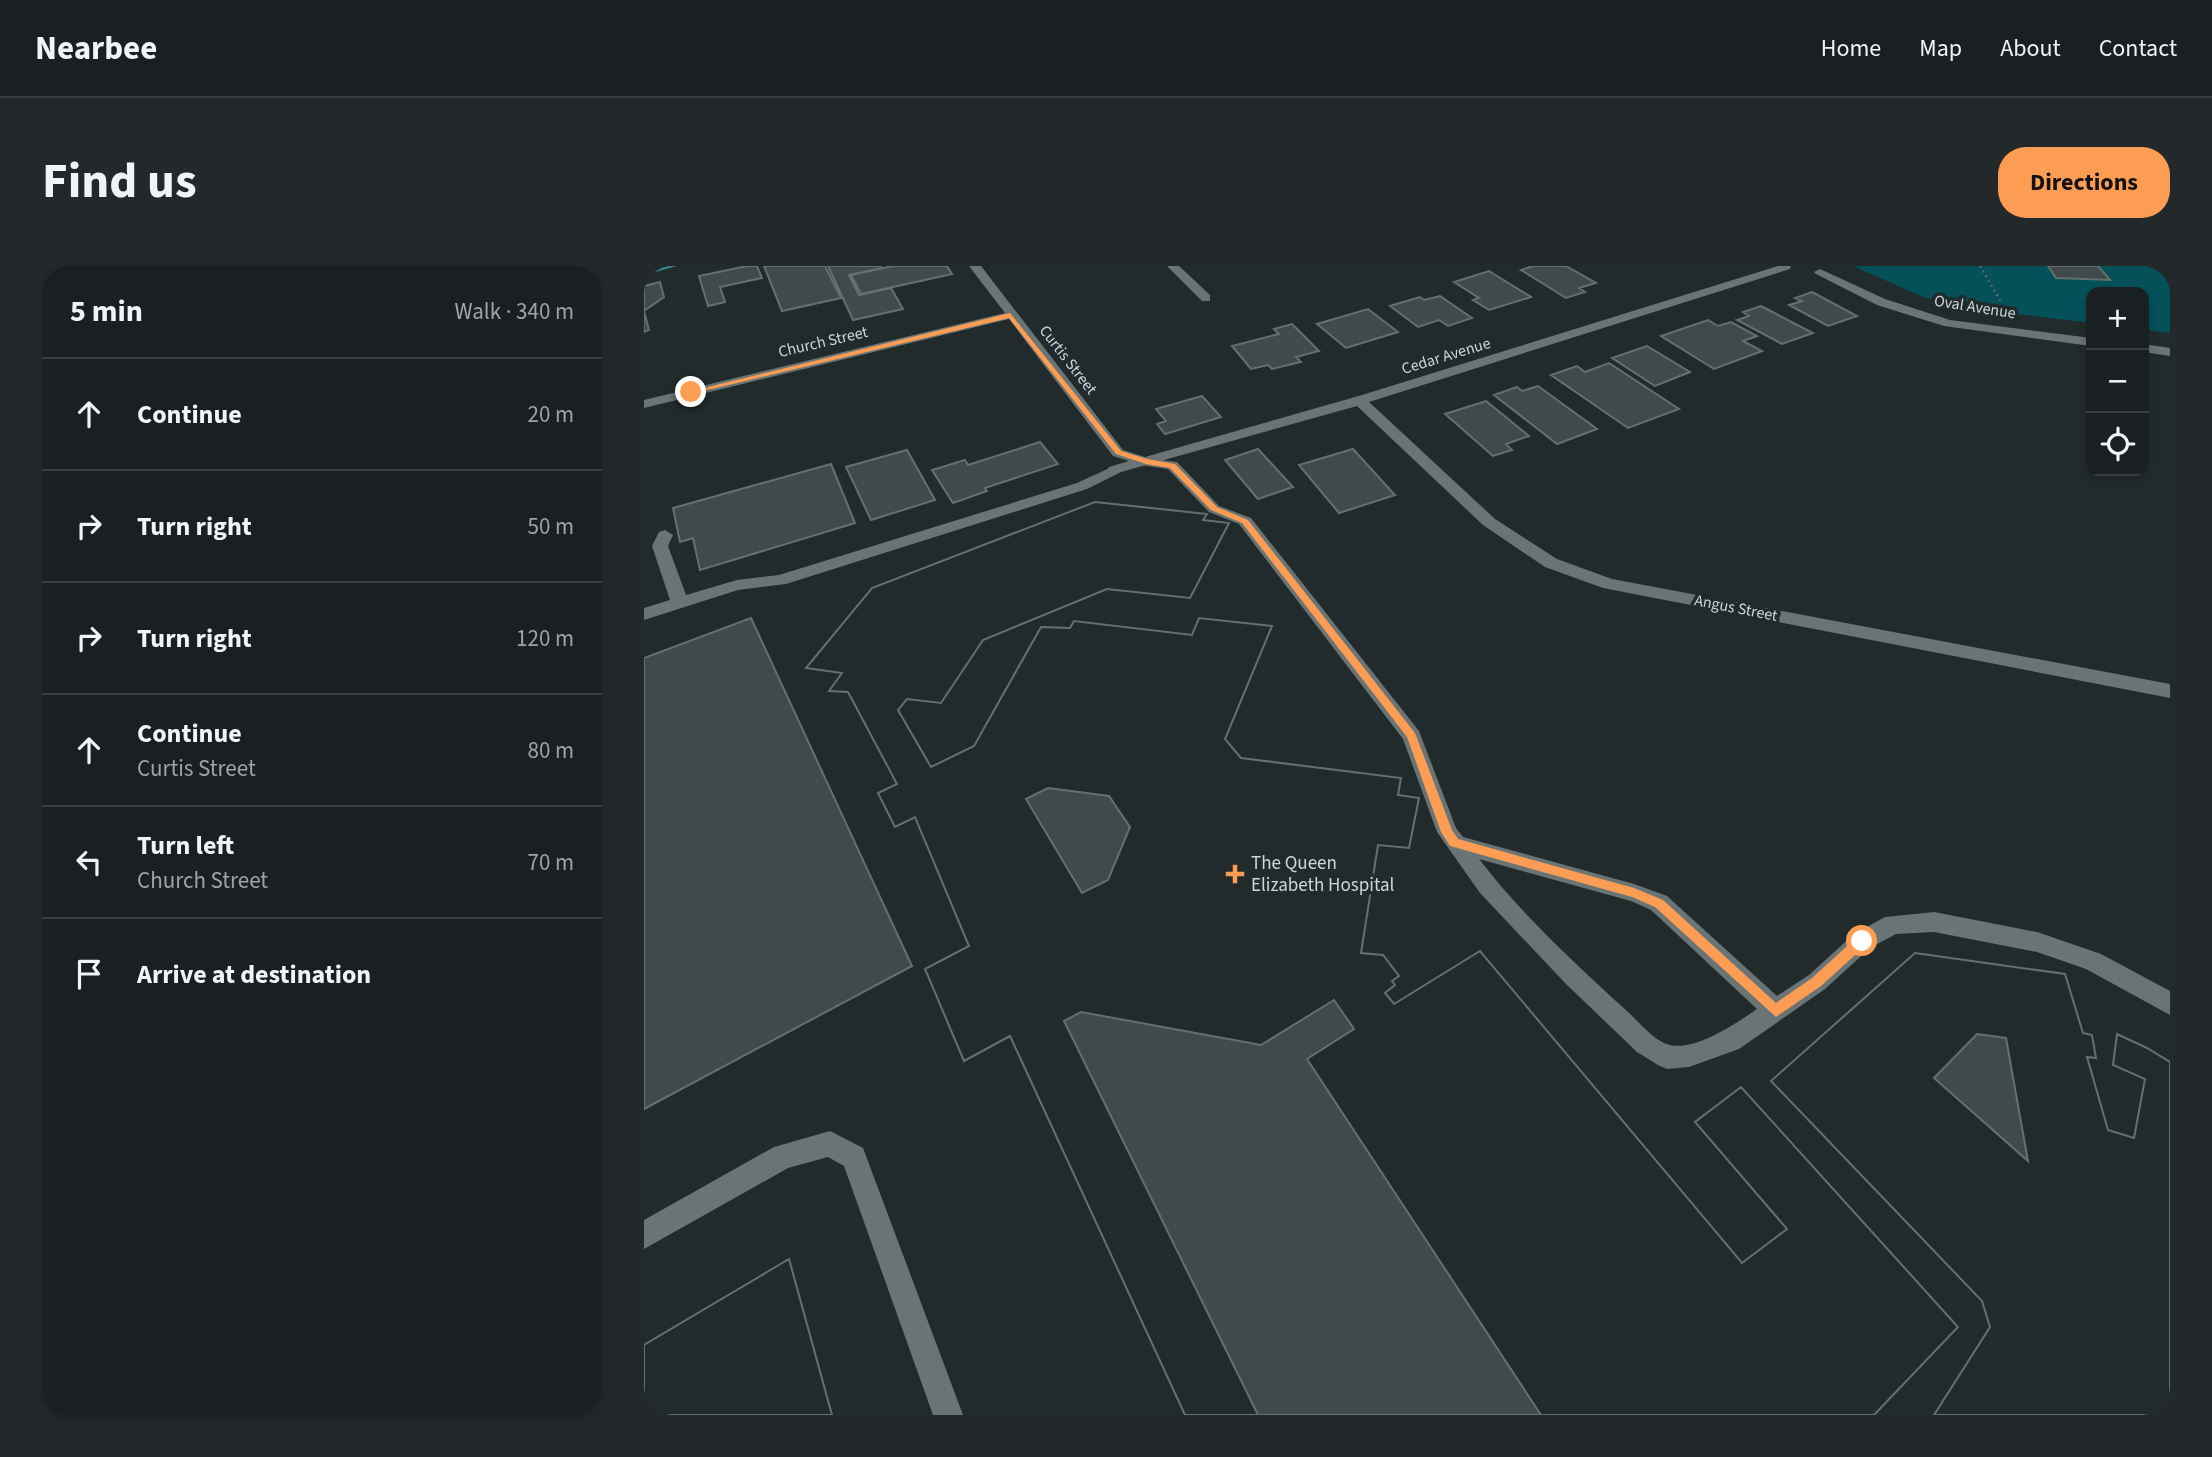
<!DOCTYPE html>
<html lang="en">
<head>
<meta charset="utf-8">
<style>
	body { margin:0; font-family:"Source Sans 3",sans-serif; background:#23282a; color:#f1f3f6 }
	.controls { position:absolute; right:21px; top:21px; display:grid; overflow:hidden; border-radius:14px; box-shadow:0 4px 10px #0003 }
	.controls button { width:63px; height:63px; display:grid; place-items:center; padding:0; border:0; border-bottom:2px solid #383e3f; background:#1a2021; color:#f1f3f6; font:35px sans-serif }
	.stop { position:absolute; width:21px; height:21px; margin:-16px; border:5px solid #fc9d53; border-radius:50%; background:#fff }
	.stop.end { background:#fc9d53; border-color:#fff; box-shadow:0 2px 7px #0008 }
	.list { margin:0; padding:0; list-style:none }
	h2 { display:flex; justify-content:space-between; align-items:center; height:91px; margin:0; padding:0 28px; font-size:30px }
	h2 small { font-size:23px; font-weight:400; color:#9fa3a5 }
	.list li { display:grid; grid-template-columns:46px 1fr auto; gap:21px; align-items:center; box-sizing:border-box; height:112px; padding:0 28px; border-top:2px solid #383e3f }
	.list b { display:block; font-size:26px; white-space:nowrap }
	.list p { margin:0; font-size:23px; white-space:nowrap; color:#9fa3a5 }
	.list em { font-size:23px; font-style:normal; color:#9fa3a5 }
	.icon { flex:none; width:38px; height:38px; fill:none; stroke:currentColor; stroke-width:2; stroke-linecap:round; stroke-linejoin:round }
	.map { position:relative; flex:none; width:1526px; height:1149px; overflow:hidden; border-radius:28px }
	header { display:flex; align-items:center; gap:42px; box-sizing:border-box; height:98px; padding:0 35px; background:#1a2021; border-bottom:2px solid #383e3f }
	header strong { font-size:33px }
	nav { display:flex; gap:38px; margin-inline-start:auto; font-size:24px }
	.intro { display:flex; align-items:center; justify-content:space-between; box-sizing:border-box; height:168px; padding:0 42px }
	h1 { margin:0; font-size:49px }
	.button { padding:18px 32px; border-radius:28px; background:#fc9d53; color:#111; font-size:24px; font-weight:700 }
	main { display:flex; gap:42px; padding:0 42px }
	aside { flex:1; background:#1a2021; border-radius:28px; box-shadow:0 4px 10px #0003 }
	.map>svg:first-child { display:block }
	.green { fill:#045159 }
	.building { fill:#414a4b; stroke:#656f70; stroke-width:2; fill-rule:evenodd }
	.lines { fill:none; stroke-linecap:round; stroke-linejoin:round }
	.path { stroke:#5e6667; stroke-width:2.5; stroke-dasharray:2 3.5; stroke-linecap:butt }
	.service { fill:#6a7475; fill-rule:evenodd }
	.minor { fill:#6a7475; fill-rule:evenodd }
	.trunk { fill:#338c96; fill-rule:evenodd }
	.route { fill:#fc9d53 }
	.poi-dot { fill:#fc9d53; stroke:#222b2c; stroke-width:2.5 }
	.labels { text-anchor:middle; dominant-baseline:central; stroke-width:7; stroke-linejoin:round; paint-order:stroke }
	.far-street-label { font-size:16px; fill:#cfd5d5; stroke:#222b2c }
	.poi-label { font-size:19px; fill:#cfd5d5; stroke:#222b2c; text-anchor:start }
</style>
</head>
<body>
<header>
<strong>Nearbee</strong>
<nav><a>Home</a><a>Map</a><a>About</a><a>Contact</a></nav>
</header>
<div class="intro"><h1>Find us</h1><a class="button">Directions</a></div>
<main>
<aside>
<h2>5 min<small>Walk · 340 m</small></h2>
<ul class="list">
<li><svg class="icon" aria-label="ahead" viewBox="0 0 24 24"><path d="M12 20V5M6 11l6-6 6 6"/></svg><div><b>Continue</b></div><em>20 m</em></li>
<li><svg class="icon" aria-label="right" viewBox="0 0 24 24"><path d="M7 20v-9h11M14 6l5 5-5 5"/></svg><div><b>Turn right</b></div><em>50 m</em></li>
<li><svg class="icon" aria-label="right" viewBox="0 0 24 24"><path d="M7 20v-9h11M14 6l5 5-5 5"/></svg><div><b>Turn right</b></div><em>120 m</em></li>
<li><svg class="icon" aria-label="ahead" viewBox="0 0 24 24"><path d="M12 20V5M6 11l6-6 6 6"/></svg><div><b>Continue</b><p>Curtis Street</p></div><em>80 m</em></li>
<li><svg class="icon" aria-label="left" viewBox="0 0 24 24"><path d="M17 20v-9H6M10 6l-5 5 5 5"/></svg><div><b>Turn left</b><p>Church Street</p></div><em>70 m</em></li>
<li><svg class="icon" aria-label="arrive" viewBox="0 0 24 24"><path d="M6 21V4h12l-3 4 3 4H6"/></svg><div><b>Arrive at destination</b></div></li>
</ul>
</aside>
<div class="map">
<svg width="1526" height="1149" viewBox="0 0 1526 1149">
	<rect width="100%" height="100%" fill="#222b2c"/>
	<!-- green -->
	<path class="green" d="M1209 0H1526V67L1500 64V26H1447V57L1340 44 1279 31Z"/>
	<!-- building -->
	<path class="building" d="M103 0H113L118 12 76 21 81 36 64 40 55 10Z
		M120 0H181L197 32 138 45Z
		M184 0H236L238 2 205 9 215 29 247 22 259 43 209 54Z
		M249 0H303L308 8 217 28 207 9Z
		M889 0H922L952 17 935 22 941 26 922 32 877 4Z
		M1404 0H1454L1466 14 1412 12Z
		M845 5 887 31 845 44 829 34 835 32 810 16Z
		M16 16 20 31 0 45 5 64 0 66V20Z
		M1168 26 1213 50 1184 60 1145 39 1158 35 1151 32Z
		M796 30 828 52 804 60 795 54 774 61 746 40 776 31 780 34Z
		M1117 40 1169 67 1138 78 1093 54 1105 50 1099 46Z
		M724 43 754 66 702 82 673 58Z
		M1064 54 1074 60 1087 56 1113 70 1099 75 1118 85 1070 103 1017 70Z
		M648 58 675 85 652 91 657 96 628 103 624 99 607 103 588 80 635 68 630 63Z
		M1003 80 1046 106 1011 120 968 92Z
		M965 97 1035 143 984 162 907 109 933 100 941 106Z
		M894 120 953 163 913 178 850 129 873 121 878 125Z
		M558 130 577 151 521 168 513 158 522 155 512 143Z
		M842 135 885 170 862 178 868 184 849 190 801 148Z
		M396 176 414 198 341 222 343 225 309 237 288 204 321 194 324 199Z
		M614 183 649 221 614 233 581 194Z
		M709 183 751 229 695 247 655 199Z
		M263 184 291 234 227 254 202 201Z
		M187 198 211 257 56 304 49 272 36 276 29 242Z
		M451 236 563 248 559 254 585 257 546 332 463 323 339 374 297 437 263 433 254 444 287 501 330 480 397 361 426 362 430 355 548 369 555 352 628 360 581 473 597 492 757 512 754 529 775 532 765 582 734 579 717 687 739 689 755 710 748 715 751 719 741 727 750 738 836 685 1098 997 1143 963 1051 856 1097 821 1314 1061 1230 1149H897L663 793 710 763 690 734 617 779 437 746 420 755 614 1149H541L366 770 320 795 281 703 325 680 271 551 251 561 234 527 253 518 204 426 185 425 198 407 162 402 228 322ZM404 522 465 530 486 561 464 614 438 627 382 533Z
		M451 236 563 248 559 254 585 257 546 332 463 323 339 374 297 437 263 433 254 444 287 501 330 480 397 361 426 362 430 355 548 369 555 352 628 360 581 473 597 492 757 512 754 529 775 532 765 582 734 579 717 687 739 689 755 710 748 715 751 719 741 727 750 738 836 685 1098 997 1143 963 1051 856 1097 821 1314 1061 1230 1149H541L366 770 320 795 281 703 325 680 271 551 251 561 234 527 253 518 204 426 185 425 198 407 162 402 228 322Z
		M107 352 268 700 0 843V392Z
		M1271 687 1421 708 1439 767 1448 769 1452 792 1443 791 1464 864 1490 872 1501 813 1469 799 1473 768 1503 782 1526 796V1149H1290L1346 1061 1338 1035 1127 815ZM1333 768 1362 772 1384 895 1290 812Z
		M1271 687 1421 708 1439 767 1448 769 1452 792 1443 791 1464 864 1490 872 1501 813 1469 799 1473 768 1503 782 1526 796V1149H1290L1346 1061 1338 1035 1127 815Z
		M145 993 188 1149H0V1079Z
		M145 993 188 1149H0V1079Z"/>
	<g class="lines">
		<!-- path -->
		<path class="path" d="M1336 0 1357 36"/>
		<!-- service -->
		<path class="service" d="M523 0H535L566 29V35H558Z
			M502 192 533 196 575 240 607 252 775 465 812 562 819 571 990 618 1023 630 1133 730 1165 709 1210 668 1241 651 1290 646 1393 666 1457 688 1526 725V749L1442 703 1393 686 1290 666 1252 668 1226 682 1181 723 1095 783 1045 801 1023 803 1014 799 993 786 922 718 836 627 793 566 759 473 595 258 565 246 524 203 497 199 495 196 497 193ZM835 593 987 635 1007 644 1113 743C1093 757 1052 785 1026 779 1011 776 995 756 984 746 932 698 878 649 835 593Z
			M470 200 475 201 477 204 475 207 443 223 142 318 94 324 0 354V342L26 334 8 280 15 266 21 264 29 269 24 280 42 329 93 314 135 309 433 217Z
			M186 865 219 882 319 1149H289L200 900 184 891 144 902 0 983V954L130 881Z"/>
		<!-- minor -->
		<path class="minor" d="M325 0H337L479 184 501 191 718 129 1134 0H1147L1146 3 725 136 851 253 913 293 968 313 1526 418V432L959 322 901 301 839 259 713 140 470 208 465 207 463 204 465 201 485 195 469 190 365 53 0 142V134L361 47Z
			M1176 3 1241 33 1306 54 1447 72V80L1300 60 1233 39 1172 8 1170 6Z
			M1500 78 1526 82V90L1500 86Z"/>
		<!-- trunk -->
		<path class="trunk" d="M12 0H33L0 9V3Z"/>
	</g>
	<!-- route -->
	<path class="route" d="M366 47 477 185 503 193 531 198 573 241 604 254 771 467 808 564 814 573 990 622 1019 634 1132 737 1168 712 1213 671H1222V679L1177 720 1132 751 1011 641 988 631 806 580 797 566 763 471 598 257 567 244 526 202 502 198 472 188 365 52 47 128 43 126Z"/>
	<!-- markers -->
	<path class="poi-dot" d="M587.5 597.5h7v7h7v7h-7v7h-7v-7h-7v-7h7z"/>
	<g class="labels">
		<!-- far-street labels -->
		<g class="far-street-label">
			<text transform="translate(1331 41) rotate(9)">Oval Avenue</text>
			<text transform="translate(179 76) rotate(-13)">Church Street</text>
			<text transform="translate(802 90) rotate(-17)">Cedar Avenue</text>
			<text transform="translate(424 94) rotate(52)">Curtis Street</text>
			<text transform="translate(1092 342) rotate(11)">Angus Street</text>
		</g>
		<!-- poi labels -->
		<g class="poi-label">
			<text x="607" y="597">The Queen<tspan x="607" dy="22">Elizabeth Hospital</tspan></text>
		</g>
	</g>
</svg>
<div class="controls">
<button>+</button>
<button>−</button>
<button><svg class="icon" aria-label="locate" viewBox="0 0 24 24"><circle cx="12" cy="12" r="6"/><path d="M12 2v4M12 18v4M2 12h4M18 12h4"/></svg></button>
</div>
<div class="stop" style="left:1218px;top:675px"></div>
<div class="stop end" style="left:47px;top:126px"></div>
</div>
</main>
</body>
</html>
